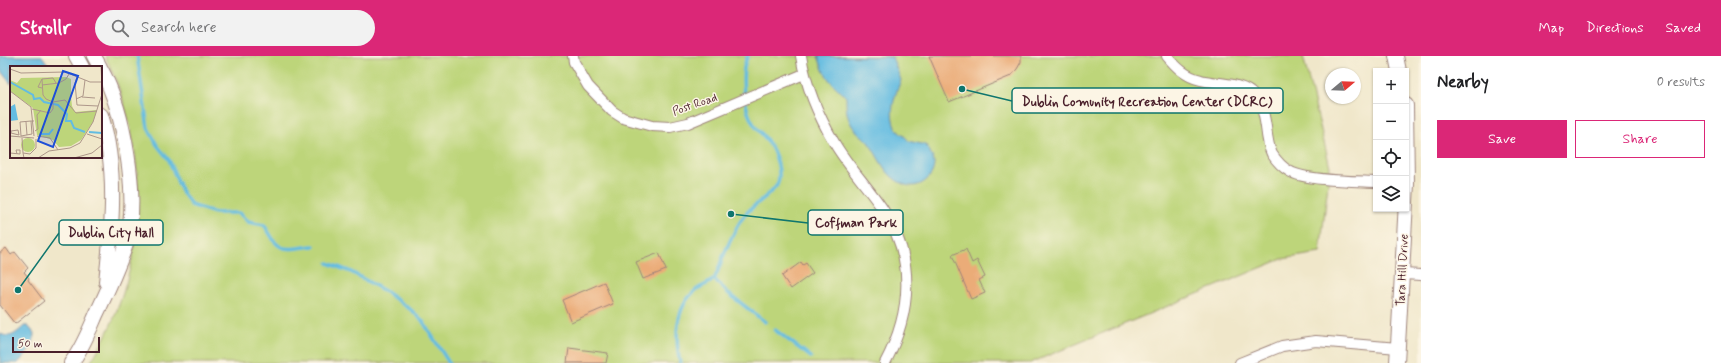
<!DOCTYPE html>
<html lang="en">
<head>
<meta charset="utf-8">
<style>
	body { margin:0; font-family:Mynerve,sans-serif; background:#f2f2f2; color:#202124 }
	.controls { position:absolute; right:12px; top:12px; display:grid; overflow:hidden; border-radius:0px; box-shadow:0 1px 3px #0004 }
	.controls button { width:36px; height:36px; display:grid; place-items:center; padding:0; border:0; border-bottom:1px solid #e0e0e0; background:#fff; color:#202124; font:20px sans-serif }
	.compass { position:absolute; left:1325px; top:12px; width:36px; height:36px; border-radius:50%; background:#fff; box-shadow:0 1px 3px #0004; rotate:71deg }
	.scale { position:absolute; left:12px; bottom:10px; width:88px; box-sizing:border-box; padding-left:4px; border:2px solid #4a1f2b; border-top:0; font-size:11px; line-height:14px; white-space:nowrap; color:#4a1f2b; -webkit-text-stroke:3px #fcf5e5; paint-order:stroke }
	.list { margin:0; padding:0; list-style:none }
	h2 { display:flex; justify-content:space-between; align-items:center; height:52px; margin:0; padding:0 16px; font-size:17px }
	h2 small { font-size:13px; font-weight:400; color:#757577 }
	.actions { display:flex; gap:8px; padding:12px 16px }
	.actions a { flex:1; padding:9px 0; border:1px solid #db2777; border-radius:0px; text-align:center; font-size:14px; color:#db2777 }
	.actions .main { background:#db2777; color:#fff }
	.icon { flex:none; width:22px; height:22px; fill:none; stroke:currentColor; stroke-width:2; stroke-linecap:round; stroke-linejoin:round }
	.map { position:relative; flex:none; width:1421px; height:307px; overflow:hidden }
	header { display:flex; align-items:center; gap:24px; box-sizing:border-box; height:56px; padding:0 20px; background:#db2777; color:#fff }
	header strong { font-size:19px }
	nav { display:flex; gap:22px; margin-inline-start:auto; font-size:14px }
	.search { width:280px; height:36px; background:#f2f2f2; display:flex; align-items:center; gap:10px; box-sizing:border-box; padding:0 14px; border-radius:22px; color:#757577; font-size:15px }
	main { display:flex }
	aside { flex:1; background:#fff }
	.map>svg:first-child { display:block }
	.green { fill:#bdd57a; stroke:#847a52 }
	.water { fill:#63bce1; stroke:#566e86 }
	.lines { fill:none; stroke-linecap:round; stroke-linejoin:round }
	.stream { stroke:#63bce1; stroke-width:3.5 }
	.building { fill:#ebac78 }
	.street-casing { stroke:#9d837a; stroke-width:12 }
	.secondary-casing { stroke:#9d837a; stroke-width:16 }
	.street { stroke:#fff; stroke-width:10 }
	.secondary { stroke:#fff; stroke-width:14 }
	.labels { text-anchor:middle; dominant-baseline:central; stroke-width:3; stroke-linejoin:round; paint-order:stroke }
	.street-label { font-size:12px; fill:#4a1f2b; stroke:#fcf5e5 }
	.inset-river { fill:none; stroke:#63bce1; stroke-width:2 }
	.inset-road { fill:none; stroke:#ae978a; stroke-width:1 }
	.view { fill:#1d4ed8; fill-opacity:0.15; stroke:#1d4ed8; stroke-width:2 }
	.inset-edge { fill:none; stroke:#4a1f2b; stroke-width:2 }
	.leader { fill:none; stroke:#0f766e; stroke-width:1.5 }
	.callout-dot { fill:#0f766e; stroke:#fcf5e5; stroke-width:1.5 }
	.callout { fill:#fcf5e5; stroke:#0f766e; stroke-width:1.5 }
	.callout-label { font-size:13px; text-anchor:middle; font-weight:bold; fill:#4a1f2b }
</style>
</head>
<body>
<header>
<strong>Strollr</strong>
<div class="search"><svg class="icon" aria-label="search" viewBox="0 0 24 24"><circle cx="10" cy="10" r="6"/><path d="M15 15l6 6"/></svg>Search here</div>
<nav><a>Map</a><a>Directions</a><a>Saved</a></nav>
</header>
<main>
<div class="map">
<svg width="1421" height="307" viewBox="0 0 1421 307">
	<rect width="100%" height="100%" fill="#fcf5e5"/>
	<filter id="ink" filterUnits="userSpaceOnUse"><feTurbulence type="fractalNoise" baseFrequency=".025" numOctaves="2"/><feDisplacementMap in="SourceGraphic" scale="8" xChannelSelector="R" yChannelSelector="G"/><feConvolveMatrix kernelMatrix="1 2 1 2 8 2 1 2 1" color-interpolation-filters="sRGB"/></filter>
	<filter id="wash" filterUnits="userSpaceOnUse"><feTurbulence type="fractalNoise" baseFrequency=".012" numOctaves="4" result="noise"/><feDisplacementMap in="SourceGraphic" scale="16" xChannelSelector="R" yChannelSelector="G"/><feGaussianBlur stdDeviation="0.9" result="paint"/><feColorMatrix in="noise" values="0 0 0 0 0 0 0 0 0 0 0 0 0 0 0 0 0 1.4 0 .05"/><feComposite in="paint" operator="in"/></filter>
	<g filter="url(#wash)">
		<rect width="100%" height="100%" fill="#f0e7ca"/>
		<!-- green -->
		<path class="green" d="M105 0H1303L1330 111 1320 197 1282 203 1030 307H90C149 216 153 96 105 0Z"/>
		<!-- water -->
		<path class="water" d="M0 0H42L50 11H11V28L0 14Z
			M818 0 892 1 901 24C895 39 886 62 899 76 903 80 906 80 908 85L926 89C929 94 933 100 934 106 935 122 918 135 903 128 884 120 879 100 868 86 862 79 854 75 850 66 846 58 846 50 846 41L830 25 823 14Z
			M24 270H28L34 277C34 290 26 299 18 307H0V277C9 284 17 277 24 270Z"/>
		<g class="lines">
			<!-- stream -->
			<path class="stream" d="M137 0 148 72 157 89 169 104 181 134 191 149 215 157H239L248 166 264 169C268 174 274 186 277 188 286 197 303 190 314 190
				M328 207 351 216 383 234 410 253 422 264 449 307
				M714 223 728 237 765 266
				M775 274 811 301
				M680 307C675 282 674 252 696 234 701 230 709 228 714 223 717 219 719 211 721 206 727 191 734 173 744 160 751 150 771 139 777 129 783 117 775 96 768 86 764 79 757 74 753 67 744 53 739 15 748 0"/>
		</g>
		<g id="blocks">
			<!-- building -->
			<path class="building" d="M929 0H1021V6L1017 13 1011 20 949 46Z
				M6 192 11 199 15 196 28 212 24 216 29 222 28 224 44 245 15 268 0 249V197Z
				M966 193 972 207 977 204 985 221 979 224 985 237 971 243 952 199Z
				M659 197 666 214 643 223 636 206Z
				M801 206 803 209 806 207 813 217 791 233 782 220Z
				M604 226 613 248 571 266 562 244Z
				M569 292 608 297 606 307H567Z"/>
		</g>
	</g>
	<g filter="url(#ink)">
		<use href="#blocks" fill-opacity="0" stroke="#9d837a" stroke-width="1"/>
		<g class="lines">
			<defs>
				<path id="street" d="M573 0 574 6 588 30 612 55 623 62 652 70 670 71 688 67 804 18
					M801 0C806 31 819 61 835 88 848 110 867 130 882 152 916 201 912 256 885 307
					M1167 0C1176 11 1186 21 1201 24 1217 28 1236 26 1250 36 1262 45 1264 58 1266 71 1267 80 1268 90 1272 98 1276 104 1282 111 1289 115 1305 125 1356 125 1376 126
					M1403 218 1421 219
					M1240 307 1282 290 1316 285 1398 292"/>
				<path id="secondary" d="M76 0 82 11
					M94 0 100 11
					M1396 0 1399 15
					M101 59C118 113 112 171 106 226
					M71 307C82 293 89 275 96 259 107 236 118 212 126 188 140 142 124 55 101 13
					M1397 307 1407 128 1406 49"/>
			</defs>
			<!-- street casing -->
			<use href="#street" class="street-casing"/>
			<!-- secondary casing -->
			<use href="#secondary" class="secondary-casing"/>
			<!-- street -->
			<use href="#street" class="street"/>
			<!-- secondary -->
			<use href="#secondary" class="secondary"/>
		</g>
	</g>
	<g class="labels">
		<!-- street labels -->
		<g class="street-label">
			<text transform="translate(695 49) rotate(-19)">Post Road</text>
			<text transform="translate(1403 214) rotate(-87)">Tara Hill Drive</text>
		</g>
	</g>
	<!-- overview -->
	<g transform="translate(10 10)">
		<rect width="92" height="92" fill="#f0e7ca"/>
		<path d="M56 11 61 13V31H65H61L62 40 65 46 87 44 83 56 71 74 61 80 49 81 43 74 27 69 23 42 0 25V14L7 17 11 12ZM11 79a7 7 0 1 1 14 0a7 7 0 1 1-14 0Z" fill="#bdd57a"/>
		<path d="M5 38 8 54 0 55V41Z" fill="#63bce1"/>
		<path class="inset-river" d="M0 16 23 29 24 33 30 32 34 36 48 39 57 48 56 55H61L64 62 75 66M79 66 92 67M30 68H39L43 63"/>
		<path class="inset-road" d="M91 0 92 20M0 3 11 7 55 6 80 16H92M67 11 65 17 67 39 88 40M32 13 28 21 32 22M46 17 43 12 32 13 33 29 36 33 43 36 55 34 66 47 87 45M32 19 49 17 56 13 59 8M0 25 21 41 24 70M72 31 85 32M66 33 73 30 75 14M22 43 40 47 43 43V36M21 55 22 68 11 70 10 56 21 55H24M16 56 17 69M0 64 1 65V67L9 69 8 64 1 65H0M25 65 28 63 27 49 31 44M77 68 92 73M0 70 24 72M27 70 40 72 48 84M12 72 13 87M0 87 10 88V84H6L7 88M20 88 26 82V73M14 92 13 87 20 88M28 92 39 85 60 82 70 77 83 56 92 28M64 92 82 87 92 79"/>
		<path class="view" d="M53 5 68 10 43 81 28 75Z"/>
		<rect width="92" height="92" class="inset-edge"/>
	</g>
	<!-- callouts -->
	<path class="leader" d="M962 33L1012 45M731 158L808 167M18 234L59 177"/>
	<g class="callout-dot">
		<circle cx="962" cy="33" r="4"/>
		<circle cx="731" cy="158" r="4"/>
		<circle cx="18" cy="234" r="4"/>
	</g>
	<g class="callout">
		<rect x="1012" y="32" width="271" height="25" rx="4"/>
		<rect x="808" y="154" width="95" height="25" rx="4"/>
		<rect x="59" y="164" width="104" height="25" rx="4"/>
	</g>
	<g class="callout-label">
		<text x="1147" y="50">Dublin Comunity Recreation Center (DCRC)</text>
		<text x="856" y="171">Coffman Park</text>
		<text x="111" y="181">Dublin City Hall</text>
	</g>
</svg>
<div class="controls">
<button>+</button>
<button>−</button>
<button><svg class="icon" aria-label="locate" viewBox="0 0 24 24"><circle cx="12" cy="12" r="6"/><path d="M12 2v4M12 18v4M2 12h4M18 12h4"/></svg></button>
<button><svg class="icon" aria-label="layers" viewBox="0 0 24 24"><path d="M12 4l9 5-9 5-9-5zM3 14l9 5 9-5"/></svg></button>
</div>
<svg class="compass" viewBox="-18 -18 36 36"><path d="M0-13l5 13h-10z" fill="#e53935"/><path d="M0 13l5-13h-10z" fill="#757577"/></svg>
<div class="scale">50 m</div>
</div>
<aside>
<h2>Nearby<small>0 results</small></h2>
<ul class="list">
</ul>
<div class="actions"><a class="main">Save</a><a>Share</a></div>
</aside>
</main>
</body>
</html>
